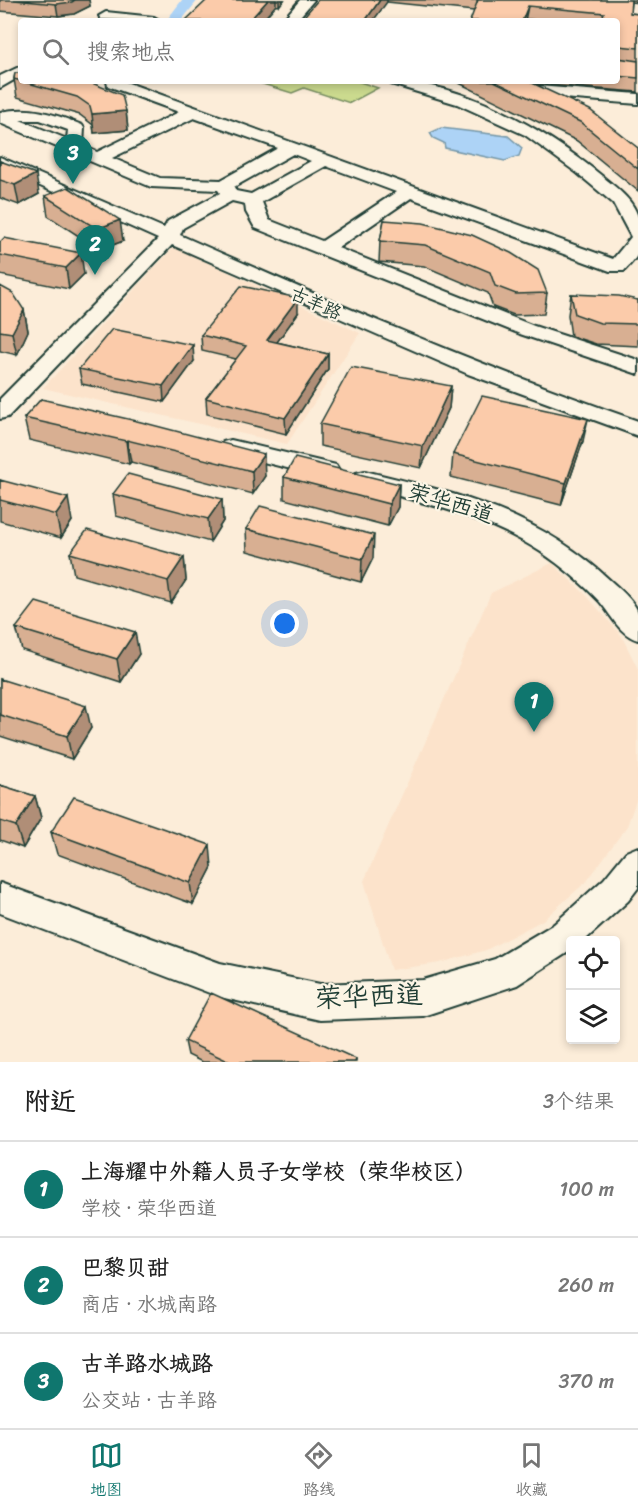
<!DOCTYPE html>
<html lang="zh">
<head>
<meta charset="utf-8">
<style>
	body { margin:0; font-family:Sriracha,"LXGW WenKai TC",sans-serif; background:#f2f2f2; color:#222 }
	.controls { position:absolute; right:18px; bottom:18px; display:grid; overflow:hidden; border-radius:6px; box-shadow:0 3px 9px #0003 }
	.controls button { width:54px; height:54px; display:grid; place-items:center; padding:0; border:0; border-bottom:2px solid #e0e0e0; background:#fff; color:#222; font:30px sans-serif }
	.you { position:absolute; left:285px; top:624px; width:21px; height:21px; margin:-15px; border:4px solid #fff; border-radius:50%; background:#1a73e8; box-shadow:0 0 0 9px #1a73e833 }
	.badge { display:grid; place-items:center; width:39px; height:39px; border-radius:50%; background:#0f766e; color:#fff; font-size:20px; font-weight:700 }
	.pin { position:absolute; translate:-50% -50px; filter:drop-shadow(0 2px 3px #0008) }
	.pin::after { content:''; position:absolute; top:32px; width:21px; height:18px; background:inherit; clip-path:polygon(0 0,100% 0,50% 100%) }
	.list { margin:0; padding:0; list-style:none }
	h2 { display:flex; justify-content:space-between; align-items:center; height:78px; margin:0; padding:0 24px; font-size:26px }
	h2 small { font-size:20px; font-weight:400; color:#767676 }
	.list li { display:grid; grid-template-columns:39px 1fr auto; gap:18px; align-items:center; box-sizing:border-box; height:96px; padding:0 24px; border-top:2px solid #e0e0e0 }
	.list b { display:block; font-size:22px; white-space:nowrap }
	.list p { margin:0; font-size:20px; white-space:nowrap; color:#767676 }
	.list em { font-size:20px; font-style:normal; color:#767676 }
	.icon { flex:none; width:33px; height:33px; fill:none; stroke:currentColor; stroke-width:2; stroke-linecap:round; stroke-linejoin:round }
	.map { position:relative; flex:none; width:638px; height:1062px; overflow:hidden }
	.search { position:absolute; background:#fff; box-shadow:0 3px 9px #0003; left:18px; right:18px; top:18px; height:66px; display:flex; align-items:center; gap:15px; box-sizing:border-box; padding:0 21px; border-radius:6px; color:#767676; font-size:22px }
	.sheet { height:366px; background:#fff }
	nav { display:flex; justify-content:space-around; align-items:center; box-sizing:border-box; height:84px; border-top:2px solid #e0e0e0; background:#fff; font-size:16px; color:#767676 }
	nav a { display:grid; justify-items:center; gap:3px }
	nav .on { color:#0f766e }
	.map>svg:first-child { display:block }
	.built { fill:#fce3cb }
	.green { fill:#cbda8e; stroke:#758c61; stroke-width:1.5 }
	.water { fill:#add3f6; stroke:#7497a8; stroke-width:1.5 }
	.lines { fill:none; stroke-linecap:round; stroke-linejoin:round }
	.river { fill:#add3f6; fill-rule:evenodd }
	.minor-casing { stroke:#1f3d34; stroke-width:4 }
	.minor { fill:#fcf5e5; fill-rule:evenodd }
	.wall { fill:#d8af92; stroke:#1f3d34; stroke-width:1.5 }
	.shaded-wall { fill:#b08e77; stroke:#1f3d34; stroke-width:1.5 }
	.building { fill:#fbcbaa; stroke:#1f3d34; stroke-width:1.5 }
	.labels { text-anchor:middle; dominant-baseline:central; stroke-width:4.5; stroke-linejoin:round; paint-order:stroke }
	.far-street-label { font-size:18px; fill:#1f3d34; stroke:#fcf5e5 }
	.street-label { font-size:22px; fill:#1f3d34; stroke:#fcf5e5 }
	.near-street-label { font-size:27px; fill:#1f3d34; stroke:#fcf5e5 }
</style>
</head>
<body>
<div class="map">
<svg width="638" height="1062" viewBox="0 0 638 1062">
	<rect width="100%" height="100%" fill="#fcedd9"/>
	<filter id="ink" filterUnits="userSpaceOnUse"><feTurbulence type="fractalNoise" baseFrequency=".0167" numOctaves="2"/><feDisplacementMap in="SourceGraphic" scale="12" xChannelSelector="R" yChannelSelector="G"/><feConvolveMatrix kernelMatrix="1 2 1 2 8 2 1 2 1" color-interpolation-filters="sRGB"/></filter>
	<g filter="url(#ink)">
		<!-- built -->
		<path class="built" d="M174 247 360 333 287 444 43 388Z
			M552 563 586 595 621 635 638 669V795L627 826 587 881 543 920 486 950 440 963 391 970 364 881 491 593Z"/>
		<!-- green -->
		<path class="green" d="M253 81H357L378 88 350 103 304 88 292 93Z"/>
		<!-- water -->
		<path class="water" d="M441 128 508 136 522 148 519 156 505 161 445 148 444 143 433 138 430 133Z"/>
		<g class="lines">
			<!-- river -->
			<path class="river" d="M182 0H198L181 21H166Z"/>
			<defs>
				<path id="minor" d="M300 0H314L296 21H282Z
					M106 12 154 17 161 21 101 19 99 16Z
					M21 66V76L0 88V76Z
					M107 81H123L613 259 631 237 613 203 577 173 525 135 457 104 391 84 388 81C463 81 546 130 602 176 615 187 633 199 638 217 638 221 638 248 638 253 636 259 628 266 624 271H610L411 198 338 248 534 326 638 360V374L520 334 255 228 246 212 245 204 232 201 183 228 180 235C331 302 482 367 638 421V436L468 374 172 245 8 417 0 419V399L158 239 0 168V157L164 228 168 221 220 193 218 190 151 187 0 123V112C31 106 52 113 82 125L84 128 83 146 97 152 179 112 108 86ZM194 118 278 148 221 180 160 178 112 158ZM20 120H40L68 130 67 139ZM293 154 311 161 251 194 236 191 234 187ZM326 166 396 192 322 241 269 220 262 202Z
					M483 81H509L525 85 638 94V104L525 95 486 84Z
					M231 440 336 465 339 470 336 475 327 478 223 452 219 447 223 442Z
					M365 471C460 494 539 513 612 582 620 589 636 603 638 613 638 621 638 632 638 640 620 635 612 616 600 602 583 584 562 566 541 552 485 515 420 502 356 485L353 479 356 473Z
					M638 847V888L628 901 585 940H570V951L517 985 423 1016 320 1020 220 997 0 913V883L220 963 320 984 423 980 495 959 554 924 604 879 626 852Z"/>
			</defs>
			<!-- minor casing -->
			<use href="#minor" class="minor-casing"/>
			<!-- minor -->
			<use href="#minor" class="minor"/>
		</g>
		<!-- wall -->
		<path class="wall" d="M0 0H89L90 6 74 14 58 16 0 11Z
			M207 0H284L279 6Z
			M318 0H638V3L631 2 630 13 638 14V92L535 84 536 81H617V21H549L526 19 474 11 387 2Z
			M15 73 126 111 128 130 94 133 93 125 80 115 17 97 14 79Z
			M455 81H528L638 148V191L577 141Z
			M0 161 39 194 19 205 0 198Z
			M45 196 123 241 100 250 48 216Z
			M384 220 547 293 544 314 514 315 493 307 488 293 424 266 379 262 380 241Z
			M0 242 84 274 69 289 0 275Z
			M0 286 24 310 28 331 17 355 0 351Z
			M571 294 638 300V346L596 344 571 336 568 315Z
			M298 313 277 342 328 354V369L286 434 207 414 206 398 236 359 202 351 201 335Z
			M194 361 164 402 82 384 79 369Z
			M451 386 449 408 421 468 320 446V424Z
			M41 399 265 476 253 494 131 462 129 464 29 440 24 418Z
			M583 441 561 505 451 477 453 454Z
			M284 477 399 484 398 507 388 526 284 499Z
			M0 480 72 521 61 538 0 521Z
			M113 494 222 499 223 521 210 542 116 516Z
			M246 529 373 558 361 582 247 551Z
			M70 553 184 557 186 580 171 603 74 575Z
			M16 628 139 654 121 682 22 650Z
			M0 679 91 728 72 759 0 736Z
			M0 785 35 796 41 818 23 848 0 840Z
			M51 832 212 867 193 904 57 854Z
			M185 1041 356 1059V1062H202L188 1055Z"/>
		<!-- shaded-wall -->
		<path class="shaded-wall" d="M75 0H89L90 6 74 14 58 16 56 4Z
			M268 0H276V5L262 21H249Z
			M279 0H284L279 6Z
			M380 0H387V2L373 21H365Z
			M528 6 525 21H522Z
			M126 111 128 130 94 133 92 114Z
			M36 174 39 194 19 205 15 185Z
			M120 220 123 241 100 250 97 229Z
			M81 253 84 274 69 289 66 268Z
			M298 298V313L267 356V340Z
			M24 310 28 331 17 355 12 333Z
			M193 345 194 361 164 402 163 386Z
			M328 354V369L286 434 285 418Z
			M451 386 449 408 421 468 423 446Z
			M588 419 583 441 561 505 566 483Z
			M127 440 131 462 129 464 126 441Z
			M264 454 265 476 253 494 252 471Z
			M399 484 398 507 388 526 389 504Z
			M68 498 72 521 61 538 56 515Z
			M222 499 223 521 210 542 208 519Z
			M374 535 373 558 361 582 362 559Z
			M184 557 186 580 171 603 168 581Z
			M135 632 139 654 121 682 117 659Z
			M86 706 91 728 72 759 67 736Z
			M35 796 41 818 23 848 16 826Z
			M210 845 212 867 193 904 190 883Z"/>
		<!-- building -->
		<path class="building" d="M14 0H75L72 2 56 4Z
			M207 0H268L249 21H185Z
			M318 0H380L365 21H300Z
			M478 0H631L630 13 638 14V48L619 46 617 49V21H601L604 13 528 6 522 21H470Z
			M617 49 618 58 638 61V78L617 76Z
			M15 73H21V81H87L122 95 126 111 92 114 90 106 77 97 14 79Z
			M494 81H528L590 110 638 148V169L580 122Z
			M0 161 36 174 15 185 0 180Z
			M68 187 120 220 97 229 45 196Z
			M384 220 423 223 472 235 511 253 538 270 547 293 516 294 495 286 490 272 425 245 380 241Z
			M4 238 81 253 66 268 0 255V242Z
			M0 286 13 293 24 310 12 333 0 331Z
			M241 286 298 298 267 340 328 354 285 418 206 398 246 346 201 335Z
			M571 294 619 296 638 300V324L600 323 575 314Z
			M112 329 193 345 163 386 79 369Z
			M351 367 451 386 423 446 320 424Z
			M482 396 588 419 566 483 453 454Z
			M41 399 141 422 264 454 252 471 127 440 126 441 24 418Z
			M295 458 399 484 389 504 284 477Z
			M128 474 222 499 208 519 113 494Z
			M0 480 68 498 56 515 0 500Z
			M260 506 374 535 362 559 246 529Z
			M87 530 184 557 168 581 70 553Z
			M36 602 135 632 117 659 16 628Z
			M0 679 86 706 67 736 0 715Z
			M0 785 35 796 16 826 0 821Z
			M74 797 210 845 190 883 51 832Z
			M211 993 356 1059 355 1062H230L185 1041Z"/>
	</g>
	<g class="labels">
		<!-- far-street labels -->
		<g class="far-street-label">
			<text transform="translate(316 303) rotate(24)">古羊路</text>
		</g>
		<!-- street labels -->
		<g class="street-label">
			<text transform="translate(451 503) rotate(17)">荣华西道</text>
		</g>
		<!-- near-street labels -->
		<g class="near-street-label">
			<text transform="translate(369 996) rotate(-2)">荣华西道</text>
		</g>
	</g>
</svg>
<div class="controls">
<button><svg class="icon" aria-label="locate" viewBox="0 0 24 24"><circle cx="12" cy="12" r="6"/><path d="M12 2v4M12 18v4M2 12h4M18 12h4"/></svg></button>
<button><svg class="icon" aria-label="layers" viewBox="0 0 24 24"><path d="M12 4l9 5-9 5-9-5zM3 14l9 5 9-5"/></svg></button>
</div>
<div class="you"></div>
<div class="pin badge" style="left:534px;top:732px">1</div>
<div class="pin badge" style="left:95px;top:275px">2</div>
<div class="pin badge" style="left:73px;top:184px">3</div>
<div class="search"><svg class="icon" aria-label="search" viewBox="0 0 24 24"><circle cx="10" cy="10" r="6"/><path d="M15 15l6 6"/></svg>搜索地点</div>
</div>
<section class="sheet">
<h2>附近<small>3个结果</small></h2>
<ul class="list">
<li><span class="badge">1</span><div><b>上海耀中外籍人员子女学校（荣华校区）</b><p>学校 · 荣华西道</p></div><em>100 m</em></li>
<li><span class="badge">2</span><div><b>巴黎贝甜</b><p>商店 · 水城南路</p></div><em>260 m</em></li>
<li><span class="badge">3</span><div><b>古羊路水城路</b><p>公交站 · 古羊路</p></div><em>370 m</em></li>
</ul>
</section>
<nav>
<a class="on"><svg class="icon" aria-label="map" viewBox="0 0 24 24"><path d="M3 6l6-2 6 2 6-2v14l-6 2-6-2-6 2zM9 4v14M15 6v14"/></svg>地图</a>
<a><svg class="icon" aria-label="directions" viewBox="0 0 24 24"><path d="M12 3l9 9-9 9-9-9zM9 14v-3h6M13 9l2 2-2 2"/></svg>路线</a>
<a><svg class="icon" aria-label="saved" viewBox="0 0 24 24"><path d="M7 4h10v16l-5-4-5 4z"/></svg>收藏</a>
</nav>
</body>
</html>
